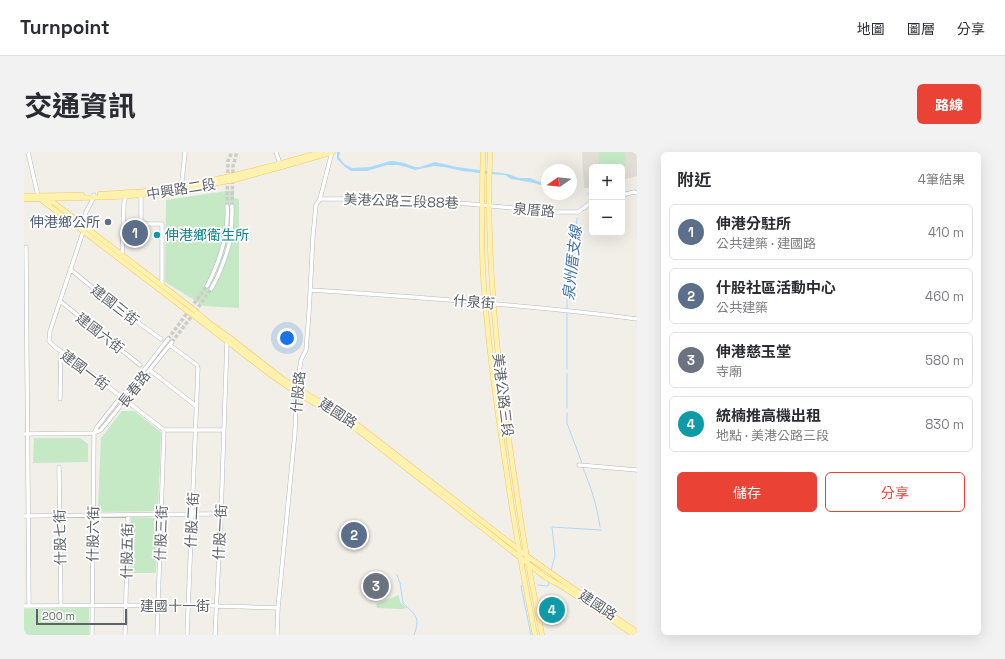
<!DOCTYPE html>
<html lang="zh-TW">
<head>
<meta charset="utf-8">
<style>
	body { margin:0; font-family:"Space Grotesk","Noto Sans TC",sans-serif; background:#f2f2f3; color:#2b2b33 }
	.controls { position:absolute; right:12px; top:12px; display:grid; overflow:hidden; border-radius:6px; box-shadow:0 4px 16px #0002 }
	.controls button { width:36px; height:36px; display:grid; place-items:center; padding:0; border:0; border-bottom:1px solid #e1e1e2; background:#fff; color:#2b2b33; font:20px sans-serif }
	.compass { position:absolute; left:517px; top:12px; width:36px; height:36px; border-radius:50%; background:#fff; box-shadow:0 4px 16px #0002; rotate:256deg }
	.scale { position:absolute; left:12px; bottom:10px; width:91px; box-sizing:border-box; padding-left:4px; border:2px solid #5f6368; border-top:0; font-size:11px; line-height:14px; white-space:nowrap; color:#5f6368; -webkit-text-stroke:3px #fff; paint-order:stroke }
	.you { position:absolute; left:263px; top:186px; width:14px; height:14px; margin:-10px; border:3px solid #fff; border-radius:50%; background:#1a73e8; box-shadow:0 0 0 6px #1a73e833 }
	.badge { display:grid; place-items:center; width:26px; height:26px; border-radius:50%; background:#ea4335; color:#fff; font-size:13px; font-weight:700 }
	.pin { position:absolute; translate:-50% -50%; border:2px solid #fff; box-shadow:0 1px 4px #0006 }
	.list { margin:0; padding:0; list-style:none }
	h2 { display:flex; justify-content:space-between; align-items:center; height:52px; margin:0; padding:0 16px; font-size:17px }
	h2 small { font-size:13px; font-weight:400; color:#7c7c81 }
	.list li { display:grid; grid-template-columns:26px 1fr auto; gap:12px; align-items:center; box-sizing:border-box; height:56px; margin:0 8px 8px; padding:0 8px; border:1px solid #e1e1e2; border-radius:6px }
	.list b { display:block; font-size:15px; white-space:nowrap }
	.list p { margin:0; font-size:13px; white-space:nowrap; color:#7c7c81 }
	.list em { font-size:13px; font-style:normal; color:#7c7c81 }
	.actions { display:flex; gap:8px; padding:12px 16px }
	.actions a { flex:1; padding:9px 0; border:1px solid #ea4335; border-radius:6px; text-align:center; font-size:14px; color:#ea4335 }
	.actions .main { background:#ea4335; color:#fff }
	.map { position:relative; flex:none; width:613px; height:483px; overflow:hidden; border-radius:6px }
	header { display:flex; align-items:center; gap:24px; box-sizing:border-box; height:56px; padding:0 20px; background:#fff; border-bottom:1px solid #e1e1e2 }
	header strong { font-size:19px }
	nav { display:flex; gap:22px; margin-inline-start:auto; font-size:14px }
	.intro { display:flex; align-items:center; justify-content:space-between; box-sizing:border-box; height:96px; padding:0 24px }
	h1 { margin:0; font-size:28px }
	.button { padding:10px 18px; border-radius:6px; background:#ea4335; color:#fff; font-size:14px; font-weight:700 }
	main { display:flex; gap:24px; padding:0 24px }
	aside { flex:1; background:#fff; border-radius:6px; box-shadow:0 4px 16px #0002 }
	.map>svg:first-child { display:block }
	.education { fill:#e1ded6 }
	.green { fill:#c5e8c5 }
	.water { fill:#aadaff }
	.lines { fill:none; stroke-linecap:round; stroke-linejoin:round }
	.stream { stroke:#aadaff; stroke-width:1 }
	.minor-tunnel { stroke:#ccccc8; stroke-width:3.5; stroke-dasharray:3.5 2; stroke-linecap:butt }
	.minor-casing { stroke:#b5b8bc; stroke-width:4.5 }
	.major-casing { stroke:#f2c960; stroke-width:5.5 }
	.minor { stroke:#fff; stroke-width:3.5 }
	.major { stroke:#fff2af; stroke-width:4.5 }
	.service-dot { fill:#5c6f8a; stroke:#fff; stroke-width:1.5 }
	.culture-dot { fill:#0f9aa8; stroke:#fff; stroke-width:1.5 }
	.labels { text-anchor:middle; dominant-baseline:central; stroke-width:3.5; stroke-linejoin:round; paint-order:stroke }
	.street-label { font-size:14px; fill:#5f6368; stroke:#fff }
	.service-label { font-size:14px; fill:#4e5e75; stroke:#fff; text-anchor:end }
	.culture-label { font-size:14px; fill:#0d838f; stroke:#fff; text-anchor:start }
	.water-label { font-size:15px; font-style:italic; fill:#4174aa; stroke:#fff }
</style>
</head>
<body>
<header>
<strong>Turnpoint</strong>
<nav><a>地圖</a><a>圖層</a><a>分享</a></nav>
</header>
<div class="intro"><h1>交通資訊</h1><a class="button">路線</a></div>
<main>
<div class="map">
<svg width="613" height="483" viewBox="0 0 613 483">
	<rect width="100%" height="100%" fill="#f1efe8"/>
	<!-- education -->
	<path class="education" d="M558 0H613V24L598 28V15H568V36H560Z"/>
	<!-- green -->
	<path class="green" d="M575 0H601C602 7 603 13 598 19V15H575Z
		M210 38V46L215 47V156L180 154 141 130 142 48Z
		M98 259H110L137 280 134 359 78 360 74 356 77 286Z
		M10 286H56L64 292V310L9 311Z
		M107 365 134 366 132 421H105Z
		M375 443 376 450 383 456 377 457 353 456 352 452Z
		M65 456V483H0V457Z"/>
	<!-- water -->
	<path class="water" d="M313 0H316L315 5 320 12 328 16 346 15 366 9H370L380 11 391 15H396L411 10 433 15 484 22 495 26H506L523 33V35L510 31 487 27 481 23 453 21 449 20 438 19 420 15 410 14 391 18 382 15 373 13H363L343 19H327L321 15 313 7Z"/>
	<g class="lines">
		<!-- stream -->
		<path class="stream" d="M519 34 523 35
			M563 42 568 40
			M543 156V135L550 101 553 66
			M543 217V161
			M543 256V222
			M543 261V271L558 311
			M559 316C567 335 573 354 576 375
			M527 419 531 403 528 375 577 378
			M373 423 376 431 379 451C391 463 397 464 390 483
			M514 433 524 434 525 430
			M499 434H497L507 483"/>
		<!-- minor-tunnel -->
		<path class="minor-tunnel" d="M203 54 204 9 208 0
			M208 54 209 14 213 0
			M144 187 183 134
			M148 190 173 157 187 137"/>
		<defs>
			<path id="minor" d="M4 0 14 44
				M252 0 256 12
				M159 36 158 29 161 0
				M117 40V72
				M70 43C69 48 66 53 63 58 60 63 61 69 61 74L26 179 25 189 31 195 69 223 140 278H200
				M598 43 610 40 613 41
				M296 47H371L413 49 533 60H554L568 50
				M99 72H138V134
				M2 95 5 454
				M98 104 100 51 102 43
				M46 117 90 153 137 187
				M183 134C196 109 205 82 203 54
				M187 137C195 124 201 107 205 93 208 81 208 67 208 54
				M286 138C396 145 505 153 613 167
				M36 149 116 213
				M147 194 173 213 174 216 163 483
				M127 219 172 254
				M36 247 37 199
				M0 282 70 281 77 278 148 190
				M555 313 613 318
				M35 315 37 454
				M0 364 168 362H197
				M0 454 164 453 254 456
				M68 483 70 281 73 275 100 241 107 235 144 187
				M101 483 104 363
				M133 483 140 278
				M191 483 197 362 203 189
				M253 483 254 456 271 280 272 250 275 221 277 208 282 198 285 161 289 84 292 53 296 47 308 0"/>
			<path id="major" d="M459 0C458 40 457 81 459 121 463 187 472 251 482 316 490 372 500 428 511 483
				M466 0C462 97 471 193 485 289 491 328 496 367 503 406 508 432 513 457 518 483
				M76 42C98 41 121 40 143 37 195 28 246 15 297 0
				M14 43 30 51 169 157 184 170 205 185 260 228 331 271 503 404 547 435 613 480
				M0 44 58 43
				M0 47 87 45 117 43 159 37 210 28 257 15 309 0
				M16 47 59 79 247 223 273 241 292 252 335 279 521 425 539 435 610 483"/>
		</defs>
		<!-- minor casing -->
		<use href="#minor" class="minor-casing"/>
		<!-- major casing -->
		<use href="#major" class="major-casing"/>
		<!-- minor -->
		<use href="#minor" class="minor"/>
		<!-- major -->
		<use href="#major" class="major"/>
	</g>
	<!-- markers -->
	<circle class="service-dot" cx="84" cy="70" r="4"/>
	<circle class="culture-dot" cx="133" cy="83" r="4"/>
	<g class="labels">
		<!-- street labels -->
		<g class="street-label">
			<text transform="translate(157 37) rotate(-9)">中興路二段</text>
			<text transform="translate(377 49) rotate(2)">美港公路三段88巷</text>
			<text transform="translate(510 58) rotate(5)">泉厝路</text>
			<text transform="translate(450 150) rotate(5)">什泉街</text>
			<text transform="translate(91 153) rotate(38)">建國三街</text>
			<text transform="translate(76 181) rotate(38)">建國六街</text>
			<text transform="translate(61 218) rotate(37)">建國一街</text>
			<text transform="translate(110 237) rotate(-52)">長春路</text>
			<text transform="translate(274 240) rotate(-85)">什股路</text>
			<text transform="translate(479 243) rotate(83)">美港公路三段</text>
			<text transform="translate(314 261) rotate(33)">建國路</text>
			<text transform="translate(168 368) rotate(-87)">什股二街</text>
			<text transform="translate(196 380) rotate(-87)">什股一街</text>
			<text transform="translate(137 381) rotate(-88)">什股三街</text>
			<text transform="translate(69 382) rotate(-89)">什股六街</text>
			<text transform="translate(36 385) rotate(-91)">什股七街</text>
			<text transform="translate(103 399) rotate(-89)">什股五街</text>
			<text transform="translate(574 453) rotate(34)">建國路</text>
			<text x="151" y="454">建國十一街</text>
		</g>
		<!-- service labels -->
		<g class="service-label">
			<text x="76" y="70">伸港鄉公所</text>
		</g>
		<!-- culture labels -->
		<g class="culture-label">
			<text x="141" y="83">伸港鄉衛生所</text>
		</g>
		<!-- water labels -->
		<g class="water-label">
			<text transform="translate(548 111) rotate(-84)">泉州厝支線</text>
		</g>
	</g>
</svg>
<div class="controls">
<button>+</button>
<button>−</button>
</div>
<svg class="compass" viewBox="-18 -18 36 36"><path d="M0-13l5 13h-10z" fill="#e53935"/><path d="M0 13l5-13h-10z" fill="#7c7c81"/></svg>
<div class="scale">200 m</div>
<div class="you"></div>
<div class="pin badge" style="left:111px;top:81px;background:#5c6f8a">1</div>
<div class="pin badge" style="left:330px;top:383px;background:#5c6f8a">2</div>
<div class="pin badge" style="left:352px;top:434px;background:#6b7280">3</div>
<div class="pin badge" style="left:528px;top:458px;background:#0f9aa8">4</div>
</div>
<aside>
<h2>附近<small>4筆結果</small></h2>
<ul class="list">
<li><span class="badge" style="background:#5c6f8a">1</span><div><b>伸港分駐所</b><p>公共建築 · 建國路</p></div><em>410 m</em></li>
<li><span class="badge" style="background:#5c6f8a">2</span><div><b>什股社區活動中心</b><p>公共建築</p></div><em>460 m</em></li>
<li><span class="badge" style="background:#6b7280">3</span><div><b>伸港慈玉堂</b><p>寺廟</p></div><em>580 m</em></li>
<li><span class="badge" style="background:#0f9aa8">4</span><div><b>統楠推高機出租</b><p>地點 · 美港公路三段</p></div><em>830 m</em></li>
</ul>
<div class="actions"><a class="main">儲存</a><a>分享</a></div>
</aside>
</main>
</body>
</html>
